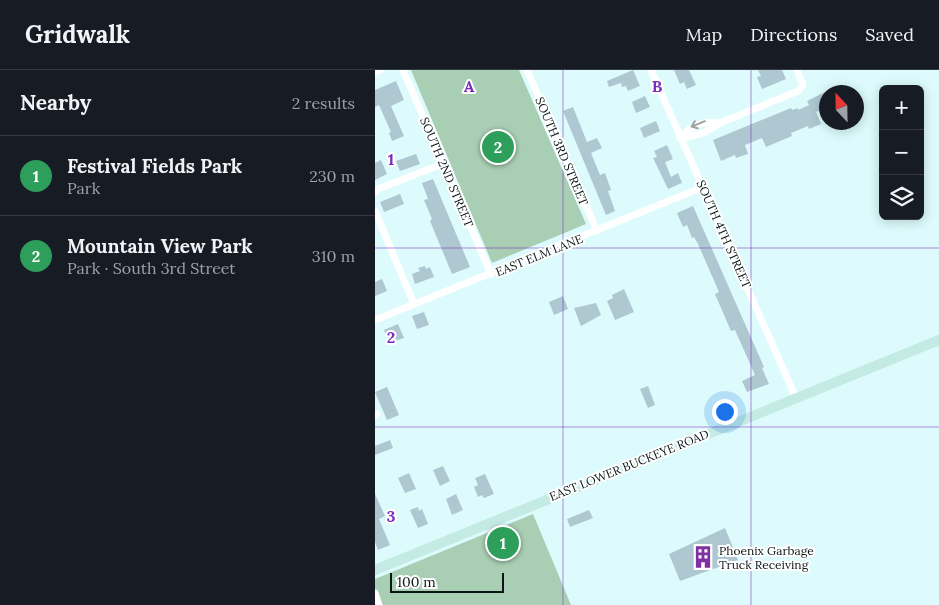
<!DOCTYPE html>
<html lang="en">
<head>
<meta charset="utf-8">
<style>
	body { margin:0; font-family:Lora,serif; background:#242831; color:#f1f3f6 }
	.controls { position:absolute; right:15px; top:15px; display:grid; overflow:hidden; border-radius:8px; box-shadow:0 2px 12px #0003 }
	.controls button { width:45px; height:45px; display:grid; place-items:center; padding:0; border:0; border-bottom:1px solid #363941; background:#171b24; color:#f1f3f6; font:25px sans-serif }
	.compass { position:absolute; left:444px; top:15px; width:45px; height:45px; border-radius:50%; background:#171b24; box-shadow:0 2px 12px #0003; rotate:338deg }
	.scale { position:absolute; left:15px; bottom:12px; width:114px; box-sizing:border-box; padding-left:5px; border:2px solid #0a1515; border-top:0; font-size:14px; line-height:18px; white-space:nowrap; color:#0a1515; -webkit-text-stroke:4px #fff; paint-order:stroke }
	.you { position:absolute; left:349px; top:341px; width:18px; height:18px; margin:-12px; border:4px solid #fff; border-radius:50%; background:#1a73e8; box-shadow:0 0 0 8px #1a73e833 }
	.badge { display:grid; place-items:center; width:32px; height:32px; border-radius:50%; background:#d93025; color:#fff; font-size:16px; font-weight:700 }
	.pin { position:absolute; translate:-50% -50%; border:2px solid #fff; box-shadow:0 1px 5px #0006 }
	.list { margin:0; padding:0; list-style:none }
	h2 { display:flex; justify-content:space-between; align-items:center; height:65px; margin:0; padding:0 20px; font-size:21px }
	h2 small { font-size:16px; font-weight:400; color:#9ea1a6 }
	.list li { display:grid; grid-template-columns:32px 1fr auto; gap:15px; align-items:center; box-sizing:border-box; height:80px; padding:0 20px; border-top:1px solid #363941 }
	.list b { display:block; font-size:19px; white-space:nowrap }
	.list p { margin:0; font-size:16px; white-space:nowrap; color:#9ea1a6 }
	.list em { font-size:16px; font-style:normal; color:#9ea1a6 }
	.icon { flex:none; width:28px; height:28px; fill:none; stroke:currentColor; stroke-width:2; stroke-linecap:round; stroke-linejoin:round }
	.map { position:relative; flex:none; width:564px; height:535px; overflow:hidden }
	header { display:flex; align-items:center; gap:30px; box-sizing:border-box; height:70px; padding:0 25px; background:#171b24; border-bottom:1px solid #363941 }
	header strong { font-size:24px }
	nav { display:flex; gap:28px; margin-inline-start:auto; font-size:18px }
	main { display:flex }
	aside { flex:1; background:#171b24 }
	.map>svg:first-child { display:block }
	.green { fill:#a8ceb3 }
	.building { fill:#aec7d1 }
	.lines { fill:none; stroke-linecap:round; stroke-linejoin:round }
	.minor { stroke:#fff; stroke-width:7 }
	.secondary { stroke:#c4ebe3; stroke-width:10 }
	.oneway { stroke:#9da1a1 }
	.grid { fill:none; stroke:#7b2cbf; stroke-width:1; stroke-opacity:0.55 }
	.labels { text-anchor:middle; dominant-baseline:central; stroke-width:4; stroke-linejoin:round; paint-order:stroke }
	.street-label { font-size:12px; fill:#0a1515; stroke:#fff }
	.poi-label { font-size:12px; fill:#0a1515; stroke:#fff; text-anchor:start }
	.grid-label { font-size:16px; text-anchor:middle; font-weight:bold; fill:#7b2cbf; stroke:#fff; stroke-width:4; stroke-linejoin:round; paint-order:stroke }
</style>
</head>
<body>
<header>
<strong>Gridwalk</strong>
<nav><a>Map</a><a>Directions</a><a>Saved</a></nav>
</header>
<main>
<aside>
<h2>Nearby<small>2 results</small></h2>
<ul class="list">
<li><span class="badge" style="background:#2e9e5b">1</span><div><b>Festival Fields Park</b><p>Park</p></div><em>230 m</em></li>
<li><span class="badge" style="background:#2e9e5b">2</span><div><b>Mountain View Park</b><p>Park · South 3rd Street</p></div><em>310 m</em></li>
</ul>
</aside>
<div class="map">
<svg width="564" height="535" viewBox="0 0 564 535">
	<rect width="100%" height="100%" fill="#ddfbfc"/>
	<!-- green -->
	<path class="green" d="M36 0H144L211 154 117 193Z
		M158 444 196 535H0V509Z"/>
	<!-- building -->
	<path class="building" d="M258 0 265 16 253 21 251 16 247 17 246 13 234 17 232 11Z
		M299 0H314L321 15 312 19 309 12 305 14Z
		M383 0H407L411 9 387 19 382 7 386 6Z
		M21 11 29 30 16 36 29 66 17 71 14 63 16 62 4 35 0 37V20Z
		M450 22 452 37 441 42 446 54 434 59 433 56 416 63 417 66 391 77 387 68 370 75 373 84 361 88 360 85 346 91 338 70 416 38 417 40 423 38V40L434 35 432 31Z
		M270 26 275 37 261 43 257 32Z
		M198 37 212 72 222 68 227 78 216 83 225 105 230 103 236 120 233 121 240 141 231 145 188 41Z
		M281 51 285 61 269 68 265 58Z
		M292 75 298 89 290 92 296 107 303 103 307 113 293 119 278 88 282 87 279 81Z
		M41 84 45 94 25 101 21 91Z
		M6 90 12 104 0 110V93Z
		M58 109 95 197 77 204 55 151 57 149 49 130 53 129 47 113Z
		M25 124 29 134 9 142 5 132Z
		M318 136 389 297 387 298 394 314 372 322 367 311 380 305 360 260 356 261 340 224 344 222 323 174 319 167 317 168 312 155 308 157 302 143Z
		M50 196 51 199 55 197 59 207 40 214 37 204 45 201 43 198Z
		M7 209 12 221 0 226V212Z
		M249 219 259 242 240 250 232 231 238 228 237 225Z
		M188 226 193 239 179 245 174 232Z
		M221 233 226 245 206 256 199 238Z
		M49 242 54 255 42 259 37 246Z
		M23 254 29 268 14 273 9 260Z
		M273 316 280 335 273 338 265 319Z
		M12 317 24 345 12 350 0 322Z
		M15 370 18 378 0 385V376Z
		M68 396 75 411 65 416 58 400Z
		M34 403 41 419 30 423 23 408Z
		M110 404 119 424 109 428 107 425 103 427 99 417 103 415 100 408Z
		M0 424 10 446 4 449 15 475 3 480 0 472Z
		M81 424 88 440 77 445 71 429Z
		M43 437 44 441 47 439 53 454 43 458 35 440Z
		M214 440 218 448 195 457 192 449Z
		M350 458 363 490 305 511 294 484Z"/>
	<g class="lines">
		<!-- minor -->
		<path class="minor" d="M28 0 116 204
			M152 0 222 161
			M276 0 421 328
			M0 2 5 0
			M305 68C321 67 333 62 345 53L423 21 428 15 422 0
			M305 68C317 55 328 50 345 53
			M0 122 3 119 67 94
			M0 141 39 234
			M0 250 328 117
			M0 345 2 344
			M0 523 4 535"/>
		<!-- secondary -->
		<path class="secondary" d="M0 500 564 270"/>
	</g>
	<!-- one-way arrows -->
	<defs><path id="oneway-shaft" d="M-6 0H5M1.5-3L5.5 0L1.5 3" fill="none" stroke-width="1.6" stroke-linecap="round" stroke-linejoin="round" transform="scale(1.25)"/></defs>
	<use class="oneway" href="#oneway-shaft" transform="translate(323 54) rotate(158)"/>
	<!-- grid -->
	<path class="grid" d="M188 0V535M376 0V535M0 178H564M0 357H564"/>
	<!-- icons -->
	<defs>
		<symbol id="building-bare" viewBox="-9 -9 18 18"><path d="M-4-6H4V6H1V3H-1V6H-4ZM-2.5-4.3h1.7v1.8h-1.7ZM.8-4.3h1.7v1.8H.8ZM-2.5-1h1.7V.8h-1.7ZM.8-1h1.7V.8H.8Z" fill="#7f31a2" stroke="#fff" stroke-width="2.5" paint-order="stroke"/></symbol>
	</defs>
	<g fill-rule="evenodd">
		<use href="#building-bare" x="312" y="471" width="32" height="32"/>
	</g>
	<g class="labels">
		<!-- street labels -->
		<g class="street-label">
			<text transform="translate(187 81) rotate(67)">SOUTH 3RD STREET</text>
			<text transform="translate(72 102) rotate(67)">SOUTH 2ND STREET</text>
			<text transform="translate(349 164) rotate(66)">SOUTH 4TH STREET</text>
			<text transform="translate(164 185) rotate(-22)">EAST ELM LANE</text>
			<text transform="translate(254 395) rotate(-22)">EAST LOWER BUCKEYE ROAD</text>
		</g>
		<!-- poi labels -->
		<g class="poi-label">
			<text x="344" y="480">Phoenix Garbage<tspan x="344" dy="14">Truck Receiving</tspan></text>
		</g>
	</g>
	<g class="grid-label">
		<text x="94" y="22">A</text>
		<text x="282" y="22">B</text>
		<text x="16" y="95">1</text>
		<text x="16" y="273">2</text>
		<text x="16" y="452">3</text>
	</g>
</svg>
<div class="controls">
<button>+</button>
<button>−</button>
<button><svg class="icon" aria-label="layers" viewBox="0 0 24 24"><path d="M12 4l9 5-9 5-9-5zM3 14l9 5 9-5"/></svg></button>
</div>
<svg class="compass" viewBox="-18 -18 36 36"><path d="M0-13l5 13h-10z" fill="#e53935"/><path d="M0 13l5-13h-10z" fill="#9ea1a6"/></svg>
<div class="scale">100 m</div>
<div class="you"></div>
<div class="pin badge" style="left:128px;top:473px;background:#2e9e5b">1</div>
<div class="pin badge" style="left:123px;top:77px;background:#2e9e5b">2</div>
</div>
</main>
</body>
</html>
